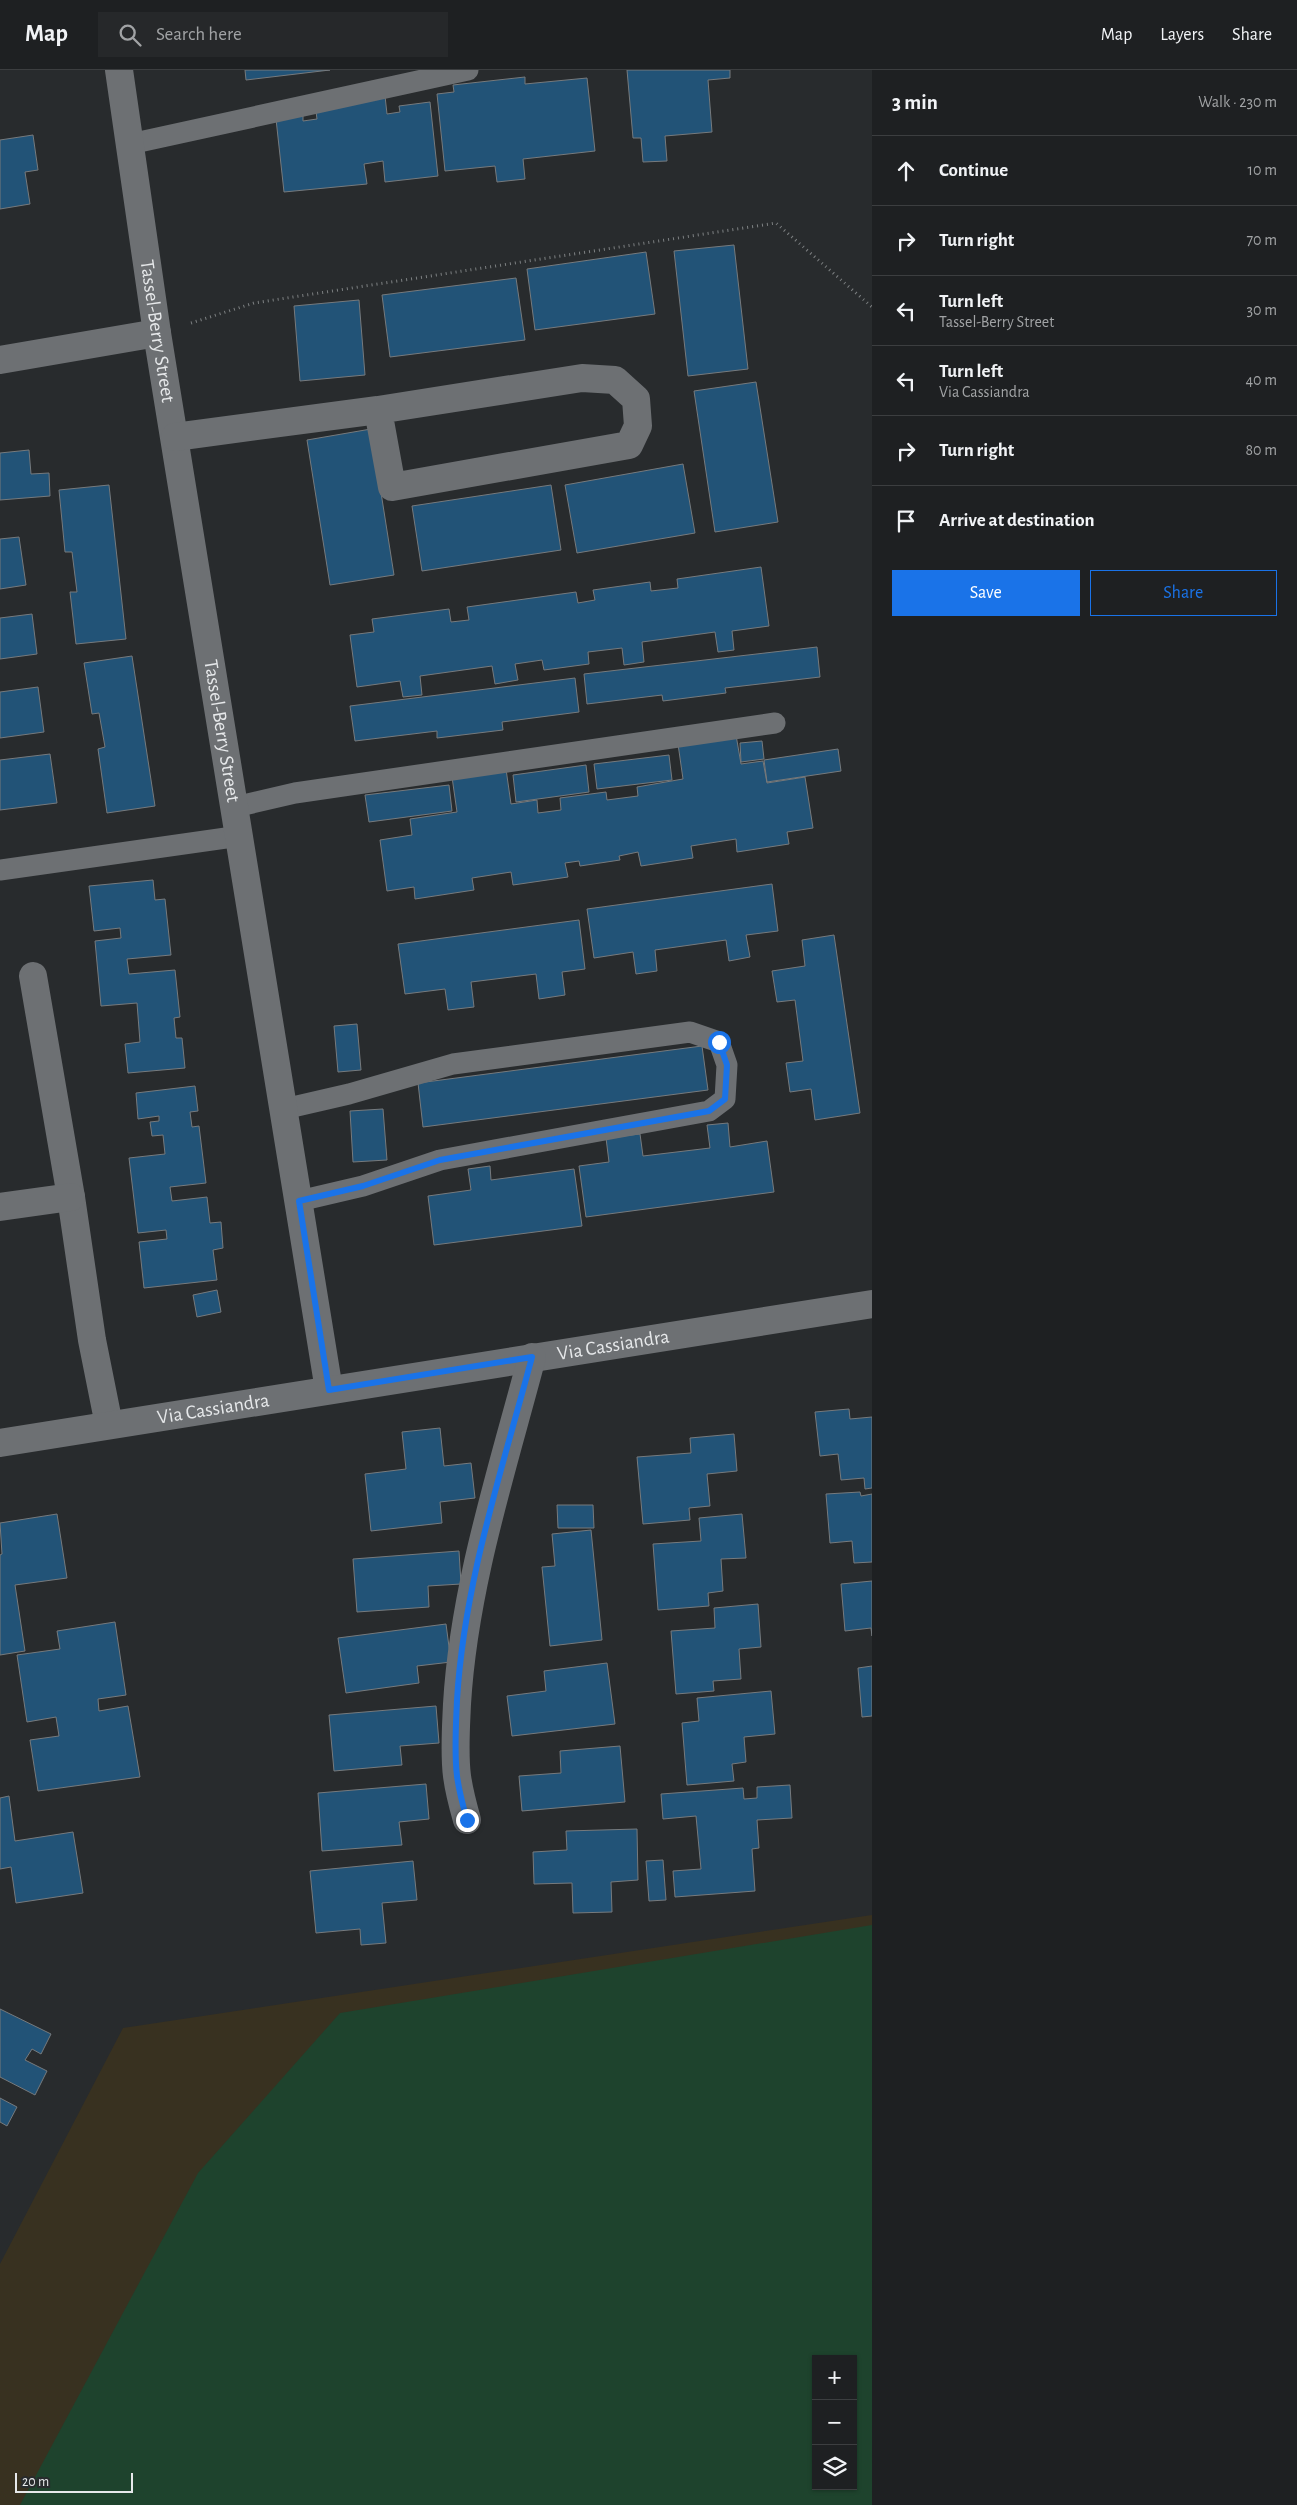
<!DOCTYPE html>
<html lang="en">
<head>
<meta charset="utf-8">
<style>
	body { margin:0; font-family:"Alegreya Sans",sans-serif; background:#26282a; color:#f1f3f6 }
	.controls { position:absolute; right:15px; bottom:15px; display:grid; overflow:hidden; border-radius:0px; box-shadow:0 1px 4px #0004 }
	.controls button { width:45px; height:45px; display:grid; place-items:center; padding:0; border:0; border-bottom:1px solid #3c3e40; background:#1e2022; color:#f1f3f6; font:25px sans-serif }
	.scale { position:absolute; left:15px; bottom:12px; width:118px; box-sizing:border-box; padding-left:5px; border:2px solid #e6e8ea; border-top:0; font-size:14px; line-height:18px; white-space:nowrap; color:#e6e8ea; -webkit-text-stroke:4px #282b2d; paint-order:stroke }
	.stop { position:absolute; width:15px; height:15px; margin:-11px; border:4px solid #1a73e8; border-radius:50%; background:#fff }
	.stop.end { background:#1a73e8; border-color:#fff; box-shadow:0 1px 5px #0008 }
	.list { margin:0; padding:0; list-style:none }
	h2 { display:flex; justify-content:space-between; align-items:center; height:65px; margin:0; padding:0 20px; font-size:21px }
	h2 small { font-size:16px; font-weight:400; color:#a1a3a5 }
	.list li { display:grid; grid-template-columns:32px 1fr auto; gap:15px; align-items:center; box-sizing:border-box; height:70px; padding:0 20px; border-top:1px solid #3c3e40 }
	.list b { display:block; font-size:19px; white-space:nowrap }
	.list p { margin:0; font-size:16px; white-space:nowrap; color:#a1a3a5 }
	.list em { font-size:16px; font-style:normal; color:#a1a3a5 }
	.actions { display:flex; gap:10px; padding:15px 20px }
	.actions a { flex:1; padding:11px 0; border:1px solid #1a73e8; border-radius:0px; text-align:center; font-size:18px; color:#1a73e8 }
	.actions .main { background:#1a73e8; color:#fff }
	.icon { flex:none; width:28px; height:28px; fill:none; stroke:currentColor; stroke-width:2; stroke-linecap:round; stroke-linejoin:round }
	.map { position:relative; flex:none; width:872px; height:2435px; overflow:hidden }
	header { display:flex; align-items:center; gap:30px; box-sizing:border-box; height:70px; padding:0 25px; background:#1e2022; border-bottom:1px solid #3c3e40 }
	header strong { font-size:24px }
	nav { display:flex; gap:28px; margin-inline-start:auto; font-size:18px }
	.search { width:350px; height:45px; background:#26282a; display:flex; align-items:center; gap:12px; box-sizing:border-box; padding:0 18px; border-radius:0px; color:#a1a3a5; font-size:19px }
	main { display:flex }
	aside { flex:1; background:#1e2022 }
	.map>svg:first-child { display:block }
	.education { fill:#383120; fill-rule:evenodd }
	.green { fill:#1e432d; fill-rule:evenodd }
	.building { fill:#225377; stroke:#767a7d }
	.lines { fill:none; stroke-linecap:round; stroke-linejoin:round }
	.path { stroke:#7d8082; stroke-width:3; stroke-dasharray:1 4; stroke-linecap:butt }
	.service { stroke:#6d7073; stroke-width:21 }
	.minor { stroke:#6d7073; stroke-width:28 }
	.route { stroke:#1a73e8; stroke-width:6 }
	.labels { text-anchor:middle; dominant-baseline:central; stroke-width:4; stroke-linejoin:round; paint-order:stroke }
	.street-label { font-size:20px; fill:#e6e8ea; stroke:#282b2d }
</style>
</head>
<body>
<header>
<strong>Map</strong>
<div class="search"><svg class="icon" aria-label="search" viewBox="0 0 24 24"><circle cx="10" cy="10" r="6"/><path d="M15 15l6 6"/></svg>Search here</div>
<nav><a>Map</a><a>Layers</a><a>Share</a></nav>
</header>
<main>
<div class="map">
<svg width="872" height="2435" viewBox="0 0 872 2435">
	<rect width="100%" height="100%" fill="#282b2d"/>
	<!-- education -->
	<path class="education" d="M872 1845V2435H0V2194L123 1958ZM816 2289H853V2416H816Z"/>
	<!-- green -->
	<path class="green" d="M872 1855V2435H20L198 2103 340 1943ZM816 2289H853V2416H816Z"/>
	<!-- building -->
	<path class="building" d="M245 0H330L246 10Z
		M627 0H730V8L708 10 712 62 665 66 667 91 643 92 641 68H633Z
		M525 7V14L587 8 595 81 523 89 525 109 497 112 495 96 445 101 437 24 454 22 453 15Z
		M385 26 387 44 400 42 399 36 430 32 438 106 385 112 383 91 364 94 367 114 284 122 276 49 303 46V51L317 49 315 34Z
		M33 65 38 100 25 102 30 134 0 139V70Z
		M734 175 748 299 688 306 674 181Z
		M646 182 655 244 535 260 527 199Z
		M516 208 525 270 390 287 382 225Z
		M359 230 365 305 300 311 294 236Z
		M756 312 778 452 715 462 694 321Z
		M371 359 394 505 330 515 307 370Z
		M29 380 31 404 49 403 50 426 0 430V383Z
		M683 394 695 463 577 483 565 415Z
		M109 415 126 569 76 574 70 522H77L72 482H65L59 420Z
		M551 415 561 480 422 501 412 436Z
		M19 467 26 515 0 519V469Z
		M761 497 769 556 732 561 734 580 718 582 715 562 642 572 644 592 624 595 622 578 588 582 589 594 544 600 542 590 515 594 518 610 495 614 492 596 420 606 422 625 403 627 400 611 357 617 350 565 374 562 372 549 449 539 451 552 469 550 467 537 576 522 578 533 595 530 593 520 650 512 651 521 678 518 677 509Z
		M32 544 37 584 0 589V548Z
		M817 577 820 607 725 618 726 623 663 631 662 625 587 634 584 604Z
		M132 586 155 736 107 743 98 679 105 677 99 643 92 644 84 593Z
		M575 608 579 642 502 652 503 660 437 668V661L355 671 350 636Z
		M38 617 44 662 0 668V622Z
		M736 665 741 694 763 691 767 713 805 707 813 758 787 762 789 774 737 782 736 769 691 776 693 788 641 796 638 782 619 786 620 790 580 796 579 791 565 793 568 807 513 815 511 802 472 808 474 820 415 829 414 817 387 821 380 770 412 765 410 749 457 742 452 707 506 699 511 734 537 730 538 743 561 740 560 728 606 722 607 730 638 726 637 717 683 709 678 674Z
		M762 671 764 689 741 692 740 673Z
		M838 679 841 701 767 712 764 690Z
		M50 684 57 733 0 740V690Z
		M669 685 672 710 597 719 594 694Z
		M586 695 589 722 516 732 513 705Z
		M449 715 452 741 369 752 365 725Z
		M153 810 155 830 165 829 171 885 127 889 129 904 175 900 180 947 174 948 176 968H182L185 998 128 1003 125 974 140 972 137 933 101 936 95 871 121 868 120 858 94 861 89 816Z
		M772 814 778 861 746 865 750 887 729 891 726 870 655 880 657 901 636 904 633 882 594 888 587 839Z
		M579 850 585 899 562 902 565 925 539 929 536 904 471 912 474 937 448 940 445 919 405 924 398 874Z
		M834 865 860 1043 815 1050 811 1019 790 1022 786 993 803 991 795 930 777 932 772 901 805 896 802 870Z
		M357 954 361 1000 338 1002 334 956Z
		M702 976 708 1020 423 1057 418 1013Z
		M195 1016 198 1041 190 1042 192 1057 199 1056 206 1113 170 1117 172 1131 207 1127 210 1153 221 1152 223 1178 213 1180 217 1210 144 1218 139 1172 167 1169 166 1160 138 1163 129 1088 165 1084 163 1065 152 1066 150 1052 159 1051V1046L138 1049 136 1023Z
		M383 1039 387 1090 353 1092 350 1041Z
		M728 1053 730 1077 767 1071 774 1122 586 1147 579 1096 609 1092 606 1068 640 1064 643 1086 710 1078 707 1055Z
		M490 1096 491 1110 574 1099 582 1156 434 1175 428 1126 471 1120 468 1099Z
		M217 1220 221 1242 197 1247 193 1225Z
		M849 1339 850 1349 872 1347V1418L865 1419 864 1408 841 1410 838 1384 820 1386 815 1342Z
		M440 1358 444 1396 471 1393 475 1428 440 1432 442 1453 371 1461 365 1404 406 1399 402 1362Z
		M734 1364 737 1401 707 1404 710 1436 689 1438 690 1450 643 1454 637 1387 691 1383 690 1368Z
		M860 1422 861 1426 872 1424V1492L854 1493 852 1471 830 1473 826 1424Z
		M557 1435H593L594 1458H558Z
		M57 1444 67 1508 15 1515 25 1581 0 1585V1485L2 1484 0 1453Z
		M742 1444 746 1488 721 1489 723 1521 708 1523 709 1536 658 1540 653 1474 701 1471 699 1448Z
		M591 1460 602 1570 550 1576 542 1497 555 1496 552 1464Z
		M459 1481 461 1514 428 1516 429 1537 357 1542 353 1489Z
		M872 1511V1566L871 1558 845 1561 841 1514Z
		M758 1534 761 1577 739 1579 741 1609 713 1611 714 1621 676 1624 671 1561 715 1558 714 1538Z
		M115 1552 126 1625 98 1629 99 1641 128 1636 140 1707 38 1721 30 1670 59 1666 56 1647 27 1652 17 1585 60 1579 57 1561Z
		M446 1554 451 1592 417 1596 419 1613 346 1623 338 1568Z
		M607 1593 615 1654 512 1666 507 1626 546 1621 544 1601Z
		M872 1596V1646L862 1647 858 1598Z
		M771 1621 775 1664 744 1667 746 1692 732 1694 734 1711 687 1715 682 1653 699 1651 697 1628Z
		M436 1636 439 1673 400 1676 402 1695 334 1701 329 1645Z
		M620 1676 625 1732 522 1741 519 1706 561 1703 560 1681Z
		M426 1714 429 1749 399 1752 402 1775 322 1781 318 1723Z
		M790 1715 792 1748 757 1750 759 1778 752 1779 755 1821 675 1827 673 1801 701 1799 696 1746 663 1749 661 1724 743 1718 744 1729 757 1728V1717Z
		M9 1726 15 1771 73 1762 83 1823 16 1833 11 1797 0 1799V1728Z
		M637 1759 638 1810 611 1812 612 1842 573 1843 572 1813 534 1814 533 1782 567 1780 566 1761Z
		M663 1790 666 1830 649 1831 646 1791Z
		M413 1791 417 1830 382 1833 386 1873 361 1875 360 1859 316 1863 310 1801Z
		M0 1939 51 1964 41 1984 32 1979 25 1990 47 2001 35 2025 0 2007Z
		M0 2028 17 2037 7 2056 0 2052Z"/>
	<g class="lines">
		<!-- path -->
		<path class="path" d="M191 253 254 233 776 153 872 237"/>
		<!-- service -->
		<path class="service" d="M130 74 468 0
			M235 737 295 723 775 653
			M0 800 240 766
			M284 1039 349 1024 453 994 690 962 719 972 727 995 725 1029 709 1041 440 1090 363 1116 299 1131"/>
		<!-- minor -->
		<g class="minor">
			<path id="s1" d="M119 0 157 263 329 1320"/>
			<path d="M0 290 157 263"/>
			<path d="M175 367 378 340 582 308 615 310 636 329 638 356 629 375 392 417 378 340"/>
			<path d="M33 906 71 1127 92 1270 109 1355"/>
			<path d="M0 1137 71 1127"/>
			<path id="s2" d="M0 1373 872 1234"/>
			<path d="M467 1750C463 1736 459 1721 457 1706 454 1683 456 1658 457 1634 464 1516 502 1401 532 1287"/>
		</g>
	</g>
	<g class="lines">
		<!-- route -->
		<path class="route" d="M467 1750C463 1736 459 1721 457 1706 454 1681 456 1655 457 1630 464 1513 502 1400 532 1287L329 1320 299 1131 363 1116 440 1090 709 1041 725 1029 727 995 719 972"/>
	</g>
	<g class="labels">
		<!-- street labels -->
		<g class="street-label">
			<text stroke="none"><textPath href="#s1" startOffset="264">Tassel-Berry Street</textPath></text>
			<text stroke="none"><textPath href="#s1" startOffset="669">Tassel-Berry Street</textPath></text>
			<text stroke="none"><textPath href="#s2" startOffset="621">Via Cassiandra</textPath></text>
			<text stroke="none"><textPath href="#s2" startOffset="216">Via Cassiandra</textPath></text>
		</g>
	</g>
</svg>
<div class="controls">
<button>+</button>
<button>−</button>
<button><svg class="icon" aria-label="layers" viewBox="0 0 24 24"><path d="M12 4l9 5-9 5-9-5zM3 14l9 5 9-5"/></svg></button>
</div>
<div class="scale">20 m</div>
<div class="stop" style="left:719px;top:972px"></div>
<div class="stop end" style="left:467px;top:1750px"></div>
</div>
<aside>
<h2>3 min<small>Walk · 230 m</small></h2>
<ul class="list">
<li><svg class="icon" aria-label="ahead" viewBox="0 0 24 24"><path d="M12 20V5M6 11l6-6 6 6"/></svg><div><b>Continue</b></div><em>10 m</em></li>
<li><svg class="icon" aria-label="right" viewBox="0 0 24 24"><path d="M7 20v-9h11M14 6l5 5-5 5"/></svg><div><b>Turn right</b></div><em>70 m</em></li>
<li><svg class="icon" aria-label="left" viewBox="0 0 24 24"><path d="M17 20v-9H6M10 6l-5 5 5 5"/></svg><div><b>Turn left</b><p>Tassel-Berry Street</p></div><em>30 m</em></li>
<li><svg class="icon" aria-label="left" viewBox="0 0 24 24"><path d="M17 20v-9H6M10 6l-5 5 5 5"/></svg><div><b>Turn left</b><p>Via Cassiandra</p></div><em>40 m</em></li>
<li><svg class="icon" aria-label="right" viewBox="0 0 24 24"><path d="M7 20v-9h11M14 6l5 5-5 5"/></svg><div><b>Turn right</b></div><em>80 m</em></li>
<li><svg class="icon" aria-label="arrive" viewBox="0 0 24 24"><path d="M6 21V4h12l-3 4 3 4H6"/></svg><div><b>Arrive at destination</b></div></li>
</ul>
<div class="actions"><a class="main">Save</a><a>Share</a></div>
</aside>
</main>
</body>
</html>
